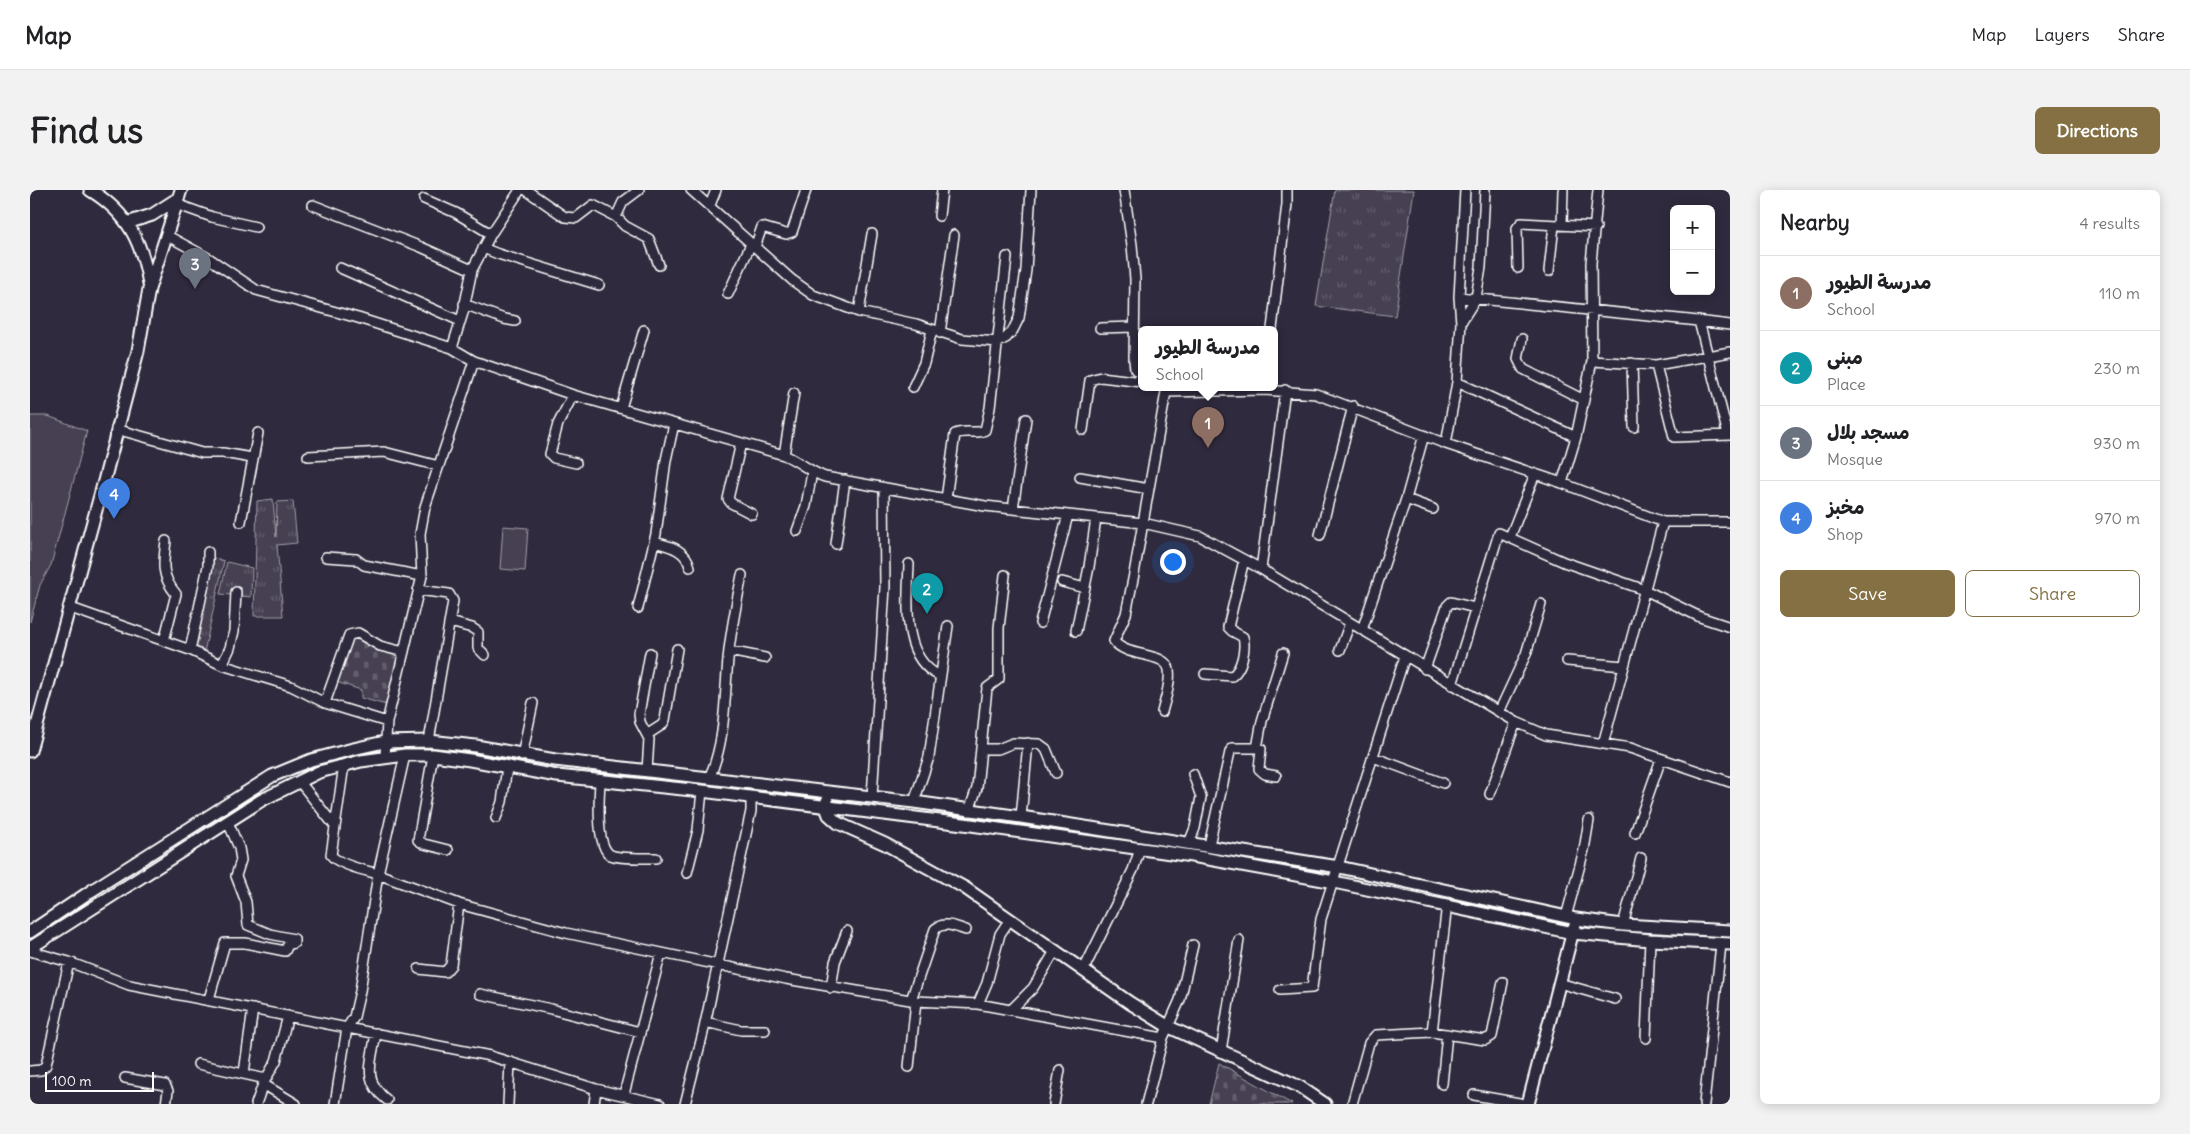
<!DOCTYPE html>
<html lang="en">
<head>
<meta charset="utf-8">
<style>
	body { margin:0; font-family:Delius,"Playpen Sans Arabic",sans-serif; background:#f2f2f2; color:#202124 }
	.controls { position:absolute; right:15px; top:15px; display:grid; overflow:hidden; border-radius:8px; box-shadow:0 2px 12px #0003 }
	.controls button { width:45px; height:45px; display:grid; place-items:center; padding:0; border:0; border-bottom:1px solid #e0e0e0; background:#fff; color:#202124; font:25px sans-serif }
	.scale { position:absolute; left:15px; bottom:12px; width:109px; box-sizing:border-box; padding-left:5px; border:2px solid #fff; border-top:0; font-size:14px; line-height:18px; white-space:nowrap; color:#fff; -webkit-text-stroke:4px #2f2a3d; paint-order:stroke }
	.you { position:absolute; left:1142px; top:371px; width:18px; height:18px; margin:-12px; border:4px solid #fff; border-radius:50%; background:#1a73e8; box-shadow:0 0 0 8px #1a73e833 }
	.badge { display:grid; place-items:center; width:32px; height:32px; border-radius:50%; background:#847042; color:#fff; font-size:16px; font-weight:700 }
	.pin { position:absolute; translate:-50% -41px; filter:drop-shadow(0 1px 2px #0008) }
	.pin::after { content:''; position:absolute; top:26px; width:18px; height:15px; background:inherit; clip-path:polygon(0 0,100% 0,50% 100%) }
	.popup { position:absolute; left:1108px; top:136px; width:140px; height:65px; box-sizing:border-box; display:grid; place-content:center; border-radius:8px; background:#fff; filter:drop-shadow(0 1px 4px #0005); font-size:16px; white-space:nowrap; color:#757577 }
	.popup b { font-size:19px; color:#202124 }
	.popup::after { content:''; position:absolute; left:50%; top:100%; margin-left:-10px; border:10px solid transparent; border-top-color:#fff }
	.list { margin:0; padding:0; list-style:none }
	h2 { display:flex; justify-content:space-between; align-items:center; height:65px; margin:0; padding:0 20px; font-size:21px }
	h2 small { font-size:16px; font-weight:400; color:#757577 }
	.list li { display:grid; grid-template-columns:32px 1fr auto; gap:15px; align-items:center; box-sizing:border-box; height:75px; padding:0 20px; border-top:1px solid #e0e0e0 }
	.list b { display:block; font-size:19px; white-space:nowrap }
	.list p { margin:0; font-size:16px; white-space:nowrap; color:#757577 }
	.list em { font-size:16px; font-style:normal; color:#757577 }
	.actions { display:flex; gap:10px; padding:15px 20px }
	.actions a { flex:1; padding:11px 0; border:1px solid #847042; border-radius:8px; text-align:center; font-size:18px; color:#847042 }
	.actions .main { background:#847042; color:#fff }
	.map { position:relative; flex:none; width:1700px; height:914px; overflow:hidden; border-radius:8px }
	header { display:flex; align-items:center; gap:30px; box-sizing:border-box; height:70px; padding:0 25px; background:#fff; border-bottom:1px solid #e0e0e0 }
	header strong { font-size:24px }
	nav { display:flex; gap:28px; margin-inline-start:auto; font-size:18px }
	.intro { display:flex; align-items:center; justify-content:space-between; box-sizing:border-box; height:120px; padding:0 30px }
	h1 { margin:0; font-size:35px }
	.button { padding:12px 22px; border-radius:8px; background:#847042; color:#fff; font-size:18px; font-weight:700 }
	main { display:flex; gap:30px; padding:0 30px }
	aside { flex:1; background:#fff; border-radius:8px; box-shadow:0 2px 12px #0003 }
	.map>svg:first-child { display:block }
	.grass { fill:#464152; stroke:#a2a0a8 }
	.cemetery { fill:url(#cemetery-stones); stroke:#a2a0a8 }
	.park { fill:url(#park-tufts); stroke:#a2a0a8 }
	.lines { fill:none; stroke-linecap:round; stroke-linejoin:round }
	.street-casing { stroke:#fff; stroke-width:12 }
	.secondary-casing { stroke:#fff; stroke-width:15 }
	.street { stroke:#2f2a3d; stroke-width:9 }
	.secondary { stroke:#2f2a3d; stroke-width:11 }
</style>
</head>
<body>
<header>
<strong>Map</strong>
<nav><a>Map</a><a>Layers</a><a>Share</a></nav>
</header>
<div class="intro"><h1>Find us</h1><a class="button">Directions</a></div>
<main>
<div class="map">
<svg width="1700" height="914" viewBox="0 0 1700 914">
	<defs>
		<pattern id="cemetery-stones" width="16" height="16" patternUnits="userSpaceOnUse" patternTransform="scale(1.25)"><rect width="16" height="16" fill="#464152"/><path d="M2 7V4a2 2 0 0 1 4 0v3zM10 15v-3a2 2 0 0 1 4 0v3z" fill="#625e6c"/></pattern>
		<pattern id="park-tufts" width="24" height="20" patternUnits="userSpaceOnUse" patternTransform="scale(1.25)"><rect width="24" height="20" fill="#464152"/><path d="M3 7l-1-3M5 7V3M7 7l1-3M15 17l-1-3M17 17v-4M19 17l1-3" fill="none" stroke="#625e6c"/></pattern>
	</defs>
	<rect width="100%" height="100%" fill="#2f2a3d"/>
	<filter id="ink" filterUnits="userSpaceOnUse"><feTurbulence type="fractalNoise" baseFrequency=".02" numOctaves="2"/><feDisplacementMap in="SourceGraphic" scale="10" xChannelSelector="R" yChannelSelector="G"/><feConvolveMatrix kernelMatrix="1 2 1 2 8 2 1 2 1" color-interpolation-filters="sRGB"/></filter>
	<g filter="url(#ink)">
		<!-- grass -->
		<path class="grass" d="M0 226H18L57 241 21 375 10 395 0 432Z
			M473 336 498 338 495 381 470 379Z"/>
		<!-- cemetery -->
		<path class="cemetery" d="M319 445 374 462 360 516 331 508V500L303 491Z
			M1189 873 1262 914H1179Z"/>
		<!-- park -->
		<path class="park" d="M1305 0H1384L1365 126 1286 116Z
			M243 309 246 347 247 312 263 311 267 353 247 355 253 426H224L227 311Z
			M181 367 194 371 173 467 166 463Z
			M197 372 222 378 221 407 190 404Z"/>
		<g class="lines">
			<defs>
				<path id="street" d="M496 0 535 27 546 28 563 15 586 27 595 36 619 49 629 75
					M661 0 762 90 783 105 829 122 886 134 932 149 968 152 976 148 983 140 989 128 996 80 1001 0
					M1094 0 1102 55 1105 89 1104 170 1105 179 1112 186
					M394 9 426 23 461 44
					M146 14 182 27 226 37
					M283 15 391 57 442 80
					M680 15 686 0
					M909 26 912 0
					M586 27 593 12 609 0
					M1532 35 1533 0
					M136 45 180 69 226 100 328 128 422 158 444 171 543 205 754 265C769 271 780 282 795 287L955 316 1113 333 1170 346 1231 379 1486 532 1516 545 1600 558 1700 592
					M725 57 732 37 756 44 762 42 776 0
					M453 58 468 64 569 95
					M310 78 430 131
					M1488 78 1487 38 1491 33 1566 37
					M1519 81 1524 35
					M698 104 721 54
					M1429 107 1659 130 1700 135
					M434 114 474 129 485 131
					M829 122 842 44
					M1669 131 1698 245
					M1431 132 1446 108 1451 77 1455 0
					M1070 138 1104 137
					M1242 139 1257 14V0
					M910 143 924 45
					M1492 149 1488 169 1493 179 1554 210
					M422 158 433 123 442 80 461 44 490 0
					M1562 171 1626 175 1700 162
					M1602 173 1604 237
					M1626 175 1644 247 1700 245
					M1427 192 1546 247 1532 293
					M883 197 894 173 902 140
					M543 205 528 234 520 264 524 268 546 273
					M591 218 614 140
					M86 239 172 263H193L222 268
					M1053 240 1060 190 1071 187 1112 192
					M1394 245 1376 309 1403 319
					M1546 247 1562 171 1561 73 1568 0
					M711 253 698 309 701 313 722 324
					M1416 254 1427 192 1431 133 1429 107 1435 0
					M754 265 764 203
					M278 266 354 262 409 276
					M1050 287 1119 299
					M916 309 925 244C935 239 946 245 955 240L960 218 977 67
					M983 319 996 229
					M211 332 228 243
					M767 341 776 316 782 282
					M1290 345 1323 216
					M1480 347 1505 284
					M624 352C639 356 656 359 660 377
					M806 354 815 290
					M296 367 326 369 334 375 392 386
					M879 374C878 410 870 468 910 486
					M1231 379 1255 200
					M1032 392 1055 398
					M388 400 419 404 423 411 399 551
					M38 417 160 460 192 475 261 496 295 513 357 532 355 567
					M608 418 626 344 636 270 644 234
					M420 432 442 438 448 442V458L455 465
					M1010 433 1038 325
					M1332 440 1376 309
					M1046 441 1059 377 1066 328
					M134 451 146 404C131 386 133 374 136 351
					M160 460 178 376V362
					M1310 460 1320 433
					M699 461 735 468
					M1537 471 1594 476
					M192 475 200 458 204 441 206 402
					M1395 479 1417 416 1421 412 1445 418
					M1175 484 1202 486C1212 479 1216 458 1213 447L1202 441 1198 437 1214 370
					M1422 495 1469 343 1534 372 1615 400 1670 427 1700 437
					M295 513 319 445 328 443 350 456 374 462
					M1132 522C1135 510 1141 493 1139 480 1137 462 1096 468 1084 451L1096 424 1104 384 1136 202 1234 200 1286 204 1416 254 1532 293 1633 332H1700
					M1469 522 1496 464 1511 414
					M357 532 392 386 390 344 395 317 444 171
					M618 544 632 535 635 530 647 459
					M1573 554 1633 332
					M1227 558 1231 559 1229 579 1235 584 1246 586
					M952 559H968L983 553 1009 554 1016 559 1026 583
					M375 565 348 684 429 714 536 743 756 789 886 811 948 814 1133 848
					M403 565 388 650 394 654 418 660
					M492 566 503 513
					M1343 567 1413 593
					M617 581 619 549 610 532 609 524 620 463
					M679 588C697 550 694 502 699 460 702 435 707 410 712 385
					M269 591 304 635
					M570 592C569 607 566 653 579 664 586 669 616 668 626 668
					M1460 604 1486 532
					M842 607 855 397 854 298
					M884 612 899 567 918 436
					M939 621 947 598 957 498 969 489V438L975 385
					M991 627 998 553
					M466 628 472 612 477 577
					M1605 643 1631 569
					M1159 653 1165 638 1171 607 1163 584
					M1179 655 1200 562 1202 558H1227L1232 531 1253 463
					M657 683 668 640 672 601
					M1536 727 1554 660 1559 630
					M1593 735 1611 668
					M0 761 39 772 99 795 460 866 566 899 630 914
					M389 779 415 782 421 775 429 714
					M1053 781 1103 680 1110 659
					M1529 793 1585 809
					M801 798 805 772 817 741
					M1250 800 1282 798 1291 729 1375 466
					M450 804 521 819 610 842
					M179 809 195 753H215L255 761 258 755 264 753V749L240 744 218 735 216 712 206 686 211 670 209 658 198 632
					M881 810 905 739C914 731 926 737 936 740
					M948 814 957 793 970 744 980 729
					M981 820 1003 798 1025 761
					M675 832 711 840H735
					M1402 842 1417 714
					M346 843C342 871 331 890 357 910
					M1616 848 1620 750
					M1191 861 1209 750
					M168 874 236 889
					M879 877 886 811
					M0 881 11 880 16 875 39 772
					M214 883 223 819
					M95 888 135 895 138 901 136 914
					M233 894 266 914
					M1412 894 1417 844
					M594 904 631 763
					M1444 905 1495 914
					M226 914 233 894 246 871 258 826
					M305 914 317 838 324 827 330 801 348 684C337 681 307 674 301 665L314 575
					M478 914 480 872
					M564 914 566 899
					M655 914 673 843 721 621V607
					M1024 914 1030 880
					M1116 914 1133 848 1150 810 1163 755
					M1322 914 1339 853 1346 845 1402 842 1455 850 1462 846 1473 792
					M1674 914 1691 754"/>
				<path id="secondary" d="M60 0C98 23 112 52 119 94
					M97 33 122 25 147 9
					M0 561 74 291 108 161 119 99 151 0
					M797 611 796 617 799 625 808 633 855 654 935 698 1100 813 1139 837 1270 897 1295 914
					M0 742 61 701 242 586 281 570 323 559 354 552 399 551 446 556 525 570 884 612 991 627 1309 677 1546 729 1593 735 1700 741
					M0 758 232 610 289 582 331 571 375 565H403L440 570 527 586 672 601 941 635 1162 666 1304 692 1543 743 1620 750 1700 754
					M1498 914 1544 737"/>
			</defs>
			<!-- street casing -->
			<use href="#street" class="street-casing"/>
			<!-- secondary casing -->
			<use href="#secondary" class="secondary-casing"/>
			<!-- street -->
			<use href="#street" class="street"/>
			<!-- secondary -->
			<use href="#secondary" class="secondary"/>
		</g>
	</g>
</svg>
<div class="controls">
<button>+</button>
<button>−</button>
</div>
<div class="scale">100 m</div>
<div class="you"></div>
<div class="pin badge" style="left:1178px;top:258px;background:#8d6e63">1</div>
<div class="popup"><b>مدرسة الطيور</b>School</div>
<div class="pin badge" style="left:897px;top:424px;background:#0f9aa8">2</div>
<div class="pin badge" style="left:165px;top:99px;background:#6b7280">3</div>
<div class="pin badge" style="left:84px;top:329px;background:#3f7fe0">4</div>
</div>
<aside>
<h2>Nearby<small>4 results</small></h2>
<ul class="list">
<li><span class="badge" style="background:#8d6e63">1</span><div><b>مدرسة الطيور</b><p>School</p></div><em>110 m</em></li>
<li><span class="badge" style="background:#0f9aa8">2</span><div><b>مبنى</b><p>Place</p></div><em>230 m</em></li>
<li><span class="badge" style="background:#6b7280">3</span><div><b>مسجد بلال</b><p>Mosque</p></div><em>930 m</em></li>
<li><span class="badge" style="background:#3f7fe0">4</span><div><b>مخبز</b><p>Shop</p></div><em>970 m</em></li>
</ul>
<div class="actions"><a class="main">Save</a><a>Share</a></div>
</aside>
</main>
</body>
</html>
